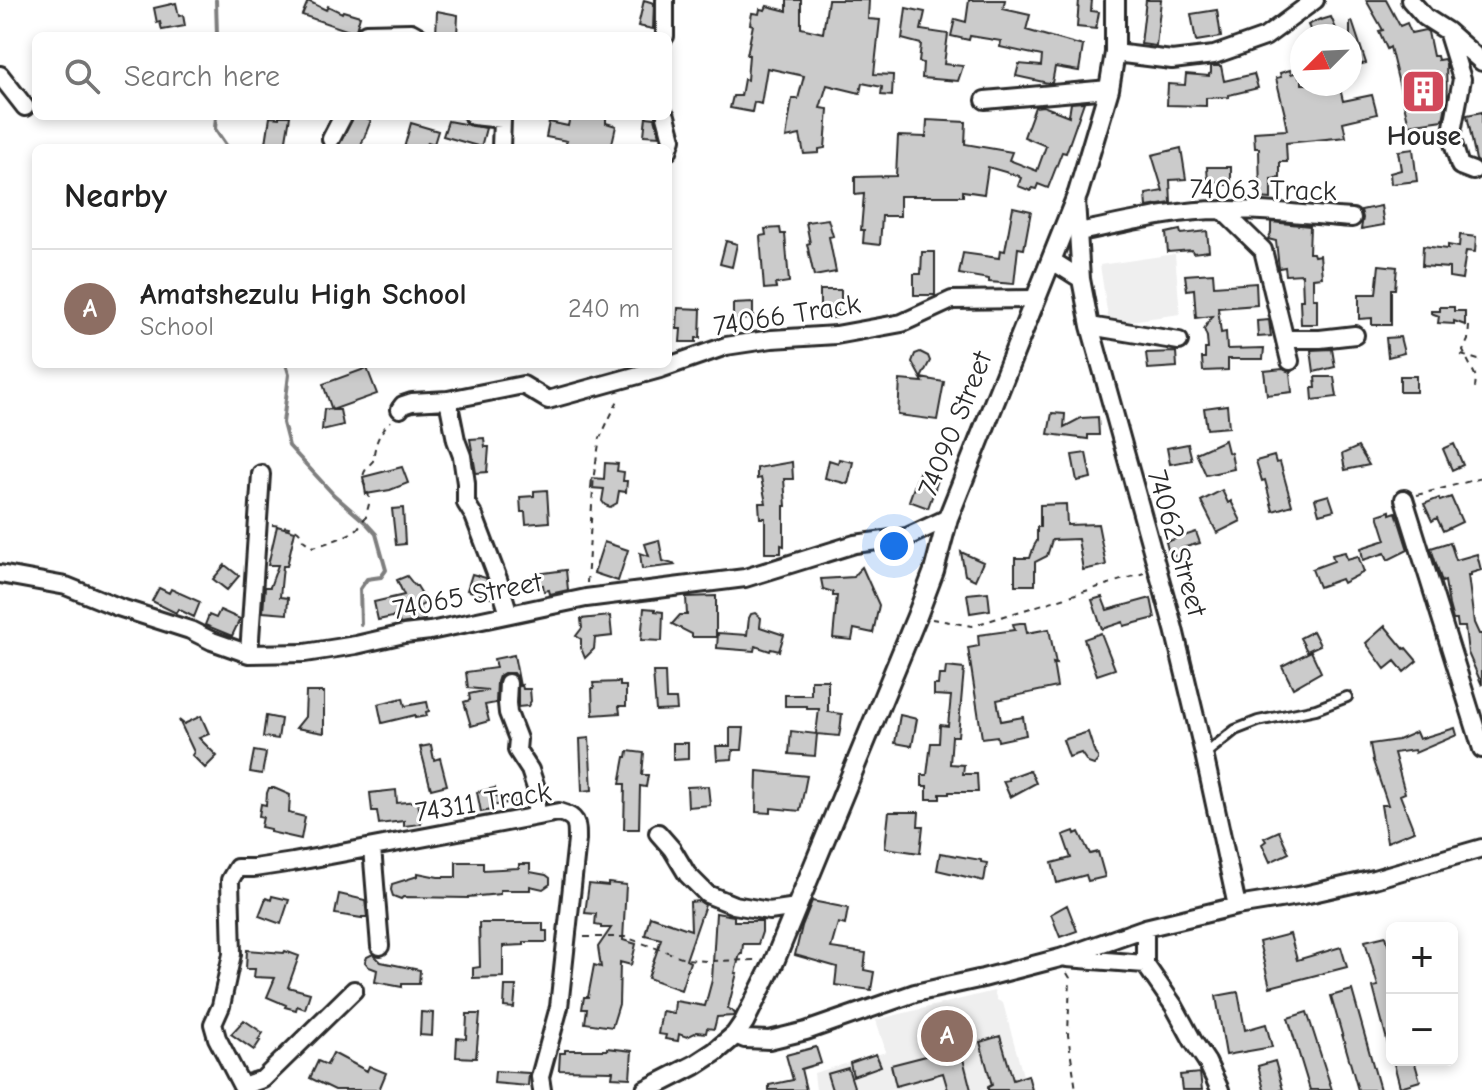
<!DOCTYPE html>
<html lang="en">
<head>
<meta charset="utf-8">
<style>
	body { margin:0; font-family:"Comic Neue",sans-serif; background:#f2f2f2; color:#222 }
	.controls { position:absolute; right:24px; bottom:24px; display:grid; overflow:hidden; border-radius:12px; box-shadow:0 4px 12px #0003 }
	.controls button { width:72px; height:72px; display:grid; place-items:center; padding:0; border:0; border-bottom:2px solid #e0e0e0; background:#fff; color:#222; font:40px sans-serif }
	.compass { position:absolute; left:1290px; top:24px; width:72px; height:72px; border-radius:50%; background:#fff; box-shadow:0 4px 12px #0003; rotate:246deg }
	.you { position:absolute; left:894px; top:546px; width:28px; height:28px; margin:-20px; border:6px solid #fff; border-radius:50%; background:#1a73e8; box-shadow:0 0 0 12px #1a73e833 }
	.badge { display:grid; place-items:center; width:52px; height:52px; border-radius:50%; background:#2563eb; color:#fff; font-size:26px; font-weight:700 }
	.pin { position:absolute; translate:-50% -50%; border:4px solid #fff; box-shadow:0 2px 8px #0006 }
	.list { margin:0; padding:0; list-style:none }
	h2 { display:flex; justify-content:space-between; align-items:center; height:104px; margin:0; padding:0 32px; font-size:34px }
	h2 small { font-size:26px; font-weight:400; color:#767676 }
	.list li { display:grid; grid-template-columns:52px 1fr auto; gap:24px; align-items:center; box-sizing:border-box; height:120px; padding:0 32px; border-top:2px solid #e0e0e0 }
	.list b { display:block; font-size:30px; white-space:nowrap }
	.list p { margin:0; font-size:26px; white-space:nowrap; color:#767676 }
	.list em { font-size:26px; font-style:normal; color:#767676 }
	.icon { flex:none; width:44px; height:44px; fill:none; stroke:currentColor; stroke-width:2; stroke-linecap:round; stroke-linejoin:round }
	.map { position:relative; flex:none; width:1482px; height:1090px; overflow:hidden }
	.search { position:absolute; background:#fff; box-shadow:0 4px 12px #0003; left:32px; top:32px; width:640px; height:88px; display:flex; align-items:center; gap:20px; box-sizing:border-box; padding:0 28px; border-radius:12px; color:#767676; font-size:30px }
	.panel { position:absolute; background:#fff; box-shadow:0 4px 12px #0003; left:32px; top:144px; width:640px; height:224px; border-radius:12px }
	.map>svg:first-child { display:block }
	.built { fill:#efefef }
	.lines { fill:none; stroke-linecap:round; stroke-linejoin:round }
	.stream { stroke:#7e7e7e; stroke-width:4 }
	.building { fill:#cbcbcb; stroke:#2b2b2b; stroke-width:2 }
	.service-casing { stroke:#2b2b2b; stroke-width:14 }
	.minor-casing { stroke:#2b2b2b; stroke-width:22 }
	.tertiary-casing { stroke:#2b2b2b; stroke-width:24 }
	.path { stroke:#2b2b2b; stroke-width:2; stroke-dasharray:6 6; stroke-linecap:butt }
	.service { stroke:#fff; stroke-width:8 }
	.minor { stroke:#fff; stroke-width:16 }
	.tertiary { stroke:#fff; stroke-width:18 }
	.labels { text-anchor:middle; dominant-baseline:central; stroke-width:6; stroke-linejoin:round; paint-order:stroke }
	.poi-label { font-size:28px; font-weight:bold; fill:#2b2b2b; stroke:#fff }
	.street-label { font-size:28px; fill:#2b2b2b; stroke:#fff }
</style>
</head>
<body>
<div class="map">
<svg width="1482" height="1090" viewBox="0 0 1482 1090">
	<rect width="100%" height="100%" fill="#fff"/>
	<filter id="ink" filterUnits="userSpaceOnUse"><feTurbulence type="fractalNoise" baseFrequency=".0125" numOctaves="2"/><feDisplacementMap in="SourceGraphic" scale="16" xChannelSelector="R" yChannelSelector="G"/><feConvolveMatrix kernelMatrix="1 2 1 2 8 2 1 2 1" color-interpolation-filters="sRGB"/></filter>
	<g filter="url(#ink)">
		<!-- built -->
		<path class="built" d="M1175 254 1180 314 1109 324 1100 265Z
			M994 991 997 1000 1003 1003 1027 1090H816L814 1073 886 1052 876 1020Z"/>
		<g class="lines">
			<!-- stream -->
			<path class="stream" d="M216 0 217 36
				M216 116 215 129 228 148
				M286 364 289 374 283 423 289 446 334 495 366 523 376 534 386 570 381 577 367 579 360 589 361 624"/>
		</g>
		<!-- building -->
		<path class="building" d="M644 0 654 3 653 29 638 26Z
			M787 0H801V28L823 33 828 0H869L868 19 880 20 874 74 893 75 892 96 881 95 882 87 862 83 860 93 827 85 820 108 828 109 825 148 819 149V153L804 154 800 135 786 138 792 99H798L804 76 767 68 761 104 754 102 752 112 730 108 733 96H741L744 79 747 80 749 55H747L753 25 750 24 752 13 759 14 760 9 765 10 767 6 787 11Z
			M969 0H1005L1003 9 1030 15 1026 30 1083 46 1079 71 1055 67 1052 83H1048L1016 76 1019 64 1041 66 1042 56 1000 47 1001 41 970 36 969 40 951 36 955 19 966 22Z
			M1079 0H1092L1091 11 1099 12 1096 29 1077 27Z
			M1146 0H1161L1156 46 1141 44Z
			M1366 0H1386L1400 26 1407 23 1411 33 1425 30 1428 32 1433 56H1437L1438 60 1444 59 1446 63 1447 100 1443 120 1409 125 1390 47 1387 49 1379 31 1383 30Z
			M308 1 326 10 328 6 342 13 343 11 360 16 355 33 302 15Z
			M176 3 179 16 183 15 185 26 162 30 160 22 157 23 154 8Z
			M906 8 925 12 921 30 948 34 944 64 963 66 958 81 922 78 923 63 919 62 921 44 902 39Z
			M1217 10 1221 37 1196 41 1191 14Z
			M437 11 458 15 457 36H436Z
			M1331 17 1339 36H1313L1308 25 1320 19 1321 20Z
			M1352 21 1366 63 1350 67V22Z
			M1211 66H1221L1224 81 1254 74 1258 88 1229 95V97L1206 98V106L1167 105 1168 84 1185 85 1186 74 1209 76V74L1211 73Z
			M1290 70 1291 74 1298 72 1299 77 1302 76V84H1339L1343 101 1372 95 1377 114 1343 122 1346 137 1286 143 1287 162H1280V178L1271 179V199L1260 198 1259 148H1255L1254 132 1287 130 1284 115H1285L1276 78 1281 77 1280 73Z
			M1084 102 1066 153 1062 152 1048 188 1038 184 1036 189 1032 188 1031 191 1018 186 1021 178 1019 177V176L988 167 984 194 963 191V196H900V216H882L880 245 863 243 864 230H861L864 194 855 195V177L896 176 898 136 926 137 927 120 966 122 965 144 1012 152 1009 160 1037 171 1046 146 1024 137 1035 107 1043 106 1069 116 1071 103Z
			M1482 112V163H1480L1476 160 1467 115Z
			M279 116H290L285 146 266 143 270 117 279 118Z
			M354 116H362L371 120 360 148H337Z
			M570 116H606V123L616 126 611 148H564L567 141 546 137 549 122 568 126Z
			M646 117 655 118 660 136 644 135Z
			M448 121 486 128 481 147 443 136Z
			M411 123 438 131 434 144 428 142 426 148H404Z
			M1181 148 1186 179 1170 180 1171 203 1147 207 1146 194 1163 191 1152 155Z
			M1413 149 1417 181 1391 184 1390 173 1401 170 1398 151Z
			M1207 167H1231V185H1219V182L1208 183Z
			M1381 206 1384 225 1361 229 1363 218 1361 210Z
			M1013 207 1031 211 1024 249 1018 248 1014 284 989 282V279L959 274 963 253 999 258 1000 250 1005 251Z
			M828 219 833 236 829 237 836 272 814 276 807 244 810 243 806 222Z
			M1271 222 1310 226 1309 253H1313L1314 256 1320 255 1322 277 1313 278V299H1317V324H1301L1300 300H1303L1302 274 1286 275 1285 267 1279 268 1276 241 1268 239 1271 233Z
			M780 228 781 234H785L789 282 775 284 776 288 764 289 760 236 766 235 765 229Z
			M1180 230 1181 234 1207 231 1209 251 1193 253 1192 250 1168 252 1166 233Z
			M1460 235 1476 237 1475 252 1466 251 1462 279 1449 277V268L1422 266 1423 246 1448 249V245L1459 247Z
			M726 241 737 244 732 267 720 264Z
			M922 252H935V295H914V274H921Z
			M1379 265 1397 267 1395 289H1391V325H1372V318L1359 319V294H1376Z
			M1213 273 1214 286 1256 283 1257 305 1218 308 1221 333 1226 332 1227 349 1264 348 1263 359H1228V370L1203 371 1202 358H1205V349H1208L1207 337 1204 329 1212 316 1196 318 1194 289 1187 290 1185 275Z
			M820 290H841V302H837V318H820Z
			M753 303V319L733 320V304Z
			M1440 307H1454V311H1465V325L1454 321V324L1438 323 1439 316 1431 313V311H1440Z
			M678 308 701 309 700 338H696V342H680L681 329H677Z
			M1269 320 1271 336 1258 337 1257 321Z
			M1400 337 1404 353 1388 357 1386 338Z
			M1332 349 1335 367 1314 372 1311 350Z
			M920 352 928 356 930 361 921 378 944 382 937 420 898 415 900 380 923 382 912 362 915 354Z
			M1176 352 1177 367 1148 369 1146 353Z
			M367 368 377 394 332 410 323 384Z
			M1283 369 1290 372 1292 392 1267 395 1264 371Z
			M1400 376H1416V392H1400Z
			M1315 377H1334L1337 397 1313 400 1312 388H1316Z
			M1227 405 1229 427 1207 429 1204 408Z
			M324 409 340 410 343 425 322 430Z
			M1052 413 1065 414 1064 427 1081 418 1098 417 1099 435H1088V439L1048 434Z
			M484 438 485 447H489L487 472 476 473 470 439Z
			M1225 440 1228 452 1231 453 1234 469 1206 475 1196 453Z
			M1188 444 1192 460 1170 464 1167 448Z
			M1454 444 1463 465 1452 470 1443 449Z
			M1358 447 1369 465 1345 470 1342 454Z
			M1086 453 1091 478 1077 481 1072 455Z
			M1274 456 1276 463 1280 462 1292 505 1273 511 1265 480 1262 481 1256 461Z
			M839 459 853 462 848 484 825 478 829 460 838 463Z
			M792 462 793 479H784L786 506H784V546L781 545V553H765V518H760L759 503H766L761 478 757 479V468Z
			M605 463 618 464 617 471 624 472 623 481H627L626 492 619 491 617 503 610 507 605 505 602 501 604 489 591 488 592 478 604 479Z
			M402 467 408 483 390 490 366 494 363 477Z
			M920 470 939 477 928 508 909 501Z
			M547 490 549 522 526 524 525 512H521L520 497 534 496V491Z
			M1222 490 1228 503 1231 501 1241 521 1217 533 1201 501Z
			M1329 495 1334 510 1319 514 1315 499Z
			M1451 497 1462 522 1443 531 1437 518 1432 521 1424 504 1439 498 1440 501Z
			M1066 504 1067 525 1098 524 1106 565 1083 570 1078 539 1052 540 1047 556 1035 562V585H1015V558H1030L1034 546 1037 541V527H1040V505Z
			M403 508 405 544 396 545 392 509Z
			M1390 511V514L1396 512 1408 550 1388 560 1385 553 1363 560 1361 548 1386 540 1378 515Z
			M277 526 295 531 287 566H283L280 597 288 598 287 614 263 612 265 587H270L278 565H268Z
			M1196 532 1200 543 1182 548 1183 553 1170 558 1166 542Z
			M659 540 663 561 676 565 642 569 640 553 649 556 645 544Z
			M604 542 628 550 618 581 594 573Z
			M1450 542 1456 560 1477 554 1481 570 1471 573V575H1468L1474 623 1479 634H1482V685L1468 653 1465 627H1458L1457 620H1453L1449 605 1445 581 1442 582 1431 548Z
			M961 552 983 562 975 580 965 575Z
			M1345 552 1347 559 1358 556 1364 572 1343 583 1341 579 1319 587 1312 569 1334 561 1332 555Z
			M225 565 239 576 227 590 213 579Z
			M862 567 879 605 873 633 854 629 852 640 833 638 837 596H833V592L823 589 821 579 854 577 856 573Z
			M566 570 568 590 550 594 549 590 544 591 543 585 538 586 536 574Z
			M472 574 486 578 492 596 491 598 467 590Z
			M407 576 415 586H417L427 602 419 607 425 620 400 624 397 616 378 620 374 602 404 595 397 580Z
			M159 588 169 593 171 589 200 602 194 617 178 609 176 613 152 601Z
			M988 592 990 610 970 613 967 594Z
			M716 596V637H692V634L672 624 680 615H687L686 597Z
			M1102 597 1107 610 1151 598 1155 618 1124 626 1123 622 1102 629 1092 600Z
			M644 608 655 609V611L663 612 662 641 641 640Z
			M220 610 240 619 232 636 205 625 209 615 216 618Z
			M755 613 761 618 760 627 784 635 779 651 771 649 770 651 755 646 754 651 717 648 718 633 747 635 749 618 751 614Z
			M610 616 612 636 595 638 594 649 585 658 581 648V639L576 636 582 628 581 619Z
			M1020 623H1025L1027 633 1049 629 1056 664 1053 663 1057 687 997 700 1001 721 1023 717 1026 735 998 741 997 736 982 738 968 648 979 646 978 635 1015 630 1013 624Z
			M1385 626 1404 649 1406 648 1417 661 1404 672 1395 661 1385 669 1366 643Z
			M1313 631 1320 645 1307 651 1300 638Z
			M1101 633 1115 669 1097 675 1084 639Z
			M1311 651 1321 672 1293 688 1282 666Z
			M514 655 520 686 522 685 523 689H530L531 701 528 706 518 707V679L513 673H504L499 676 497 682 496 703 485 705 489 721 471 726 464 702 470 700 469 694 488 690 468 688 466 672 496 668 494 659Z
			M946 667 964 669 958 736H952L950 764 964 765 963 774H977L978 792H949V794H940V799H927V786H922V775H927L931 743H939L940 725 948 726 951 696 934 695V685H938L939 675H945Z
			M653 672H665L666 699H676L677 710 656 711Z
			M811 680H828V712L842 714 840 731 839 736 817 734 815 756 789 754 791 731 816 734 819 709H807V706H785V695H811Z
			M620 682V686H626V706H619L620 713 593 715 592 688H594L593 683Z
			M306 692H324V733L296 728 305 717Z
			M403 698 405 706 427 702 429 711 426 712 427 716 415 718V715L382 723 378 704Z
			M900 715 917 719 912 746 895 743Z
			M201 716 209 734 199 738 217 756 205 768 192 755 194 752 179 720 184 724Z
			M266 716 281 719 278 739 263 737Z
			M730 728H744L742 750H733L732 759 717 760 716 746H730Z
			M1455 728 1457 735 1415 753 1414 750 1394 753 1405 793 1400 795 1414 831 1387 842 1381 805H1388L1373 761 1370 744 1398 740 1416 732 1419 739Z
			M1088 732 1095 754 1098 757V760L1094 765 1088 763 1081 753 1069 757 1063 740Z
			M589 738 592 790 582 791 580 739Z
			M673 743H688V759L673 760Z
			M431 745 434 760 440 758 447 785 431 789 420 747Z
			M254 751 266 753 262 774 250 772Z
			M628 751 644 753 642 775H648L646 787 640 786 639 829H624L625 784H620L625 757H627Z
			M1030 770 1036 783 1010 797 1003 781 1009 780 1008 778Z
			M757 771 807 776 800 811 771 808V813L756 812Z
			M708 786 710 805 688 807 687 787Z
			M269 788H274L290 795 289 813 305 817 301 839 270 832V829L261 827 263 817 259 816 261 804 266 805 267 793Z
			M495 788 496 796 518 798V801L491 806 492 810 481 812 477 792Z
			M396 790 397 803 418 801 421 824 404 826V821L379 824 377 811H372L370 793Z
			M889 812H919L918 826H923L920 853 885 848Z
			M1074 831 1075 834 1079 832 1090 854 1098 852 1105 877 1088 881 1086 875 1057 883 1052 863 1071 858 1063 835Z
			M1279 831 1289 853 1270 862 1262 844 1266 841 1264 838Z
			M940 853 981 860V862L987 863 984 881 937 870Z
			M456 862H483V870L519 868V864H530V872L546 875 550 878V884L543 889 530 886V890H500V894L468 897V898L403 897 401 899 393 896 391 890 392 884 418 876V873L438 877H456Z
			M608 883 626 885 623 940 636 944 631 965 620 962 619 1004 612 1027 585 1023 587 1009H582L584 997H588L594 965 601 967 598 947 611 928H601V926L595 925 596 914 585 913 589 884 608 886Z
			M339 894 365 900 367 917H362V918L335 914Z
			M272 896 289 900 281 924 259 916 266 898 271 900Z
			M699 901 705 905 686 960 690 962 681 990 648 978 661 939 645 935 650 916 691 930 690 902Z
			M812 901 848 908 845 925 838 923 831 948 866 953 864 970 874 972 871 990 835 985 837 967 795 955 802 926Z
			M1067 905 1077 931 1060 937 1051 914Z
			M716 913 734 916V921H762V932L758 944H743L742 954H740L735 973H737L728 1008 735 1013 733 1016 717 1017 714 1029 707 1028 706 1033 697 1032 687 1037 679 1034 678 1041 665 1039 666 1035 658 1034 662 1011 674 1013 675 1001 705 1006 712 980Z
			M479 923H543V931H547V942H524V945L503 946V977L473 978V968L480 967Z
			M1290 934 1297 960 1341 947 1347 967 1270 987 1259 942Z
			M1386 936 1392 958V1044H1388L1373 987 1378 986 1365 941Z
			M247 950 284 953 285 951 299 956 288 987 310 993 305 1009 297 1006 296 1010 285 1007 286 1005 267 997 275 978 254 977 255 969H246Z
			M373 954 381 962 420 970 419 984H402V987L375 982 377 970 369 967 365 962 367 957Z
			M505 986H516L514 1008 504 1007Z
			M1352 990 1380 1090H1358L1331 996Z
			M1238 992 1245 1030 1266 1024 1272 1047 1226 1055 1216 996Z
			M421 1012 433 1013 432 1036 420 1035Z
			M1307 1012 1332 1090H1310L1288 1018Z
			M467 1014H480L476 1058 456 1057 457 1038 466 1039Z
			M244 1020 263 1033 258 1040 260 1041 254 1050 231 1034Z
			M1000 1036 1013 1080 1028 1075 1032 1090H988V1087L992 1085 980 1042Z
			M934 1038 939 1052 960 1047 971 1090H948L943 1073 896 1086 891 1065 926 1056 921 1043Z
			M816 1047 821 1063 801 1069 806 1090H769V1085L793 1080 786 1055Z
			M607 1048 632 1051 630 1078 612 1077 613 1071 559 1070 560 1053H565V1050H607Z
			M333 1053 367 1071 369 1066 386 1073 379 1090H335L310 1078 318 1061 327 1065Z
			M876 1054 881 1066 853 1076 850 1063Z
			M1393 1060H1414L1420 1081 1400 1087Z
			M1275 1061 1283 1090H1264L1258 1066Z
			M848 1068 855 1090H832L827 1074Z
			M495 1071 529 1073 528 1086 494 1083Z
			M1200 1073 1202 1090H1182L1180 1075Z"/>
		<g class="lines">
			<defs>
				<path id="service" d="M1205 754 1235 730 1258 721 1316 709 1347 697"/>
				<path id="minor" d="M665 0V36
					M1410 0 1425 17 1447 31 1482 62
					M1447 31 1462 79 1451 137 1460 166 1473 171
					M366 33 411 32 418 36
					M1115 53 1172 60 1214 55 1265 37 1315 0
					M0 75 25 107
					M985 100 1109 89
					M473 116 502 119 501 148
					M666 116 672 139 668 151
					M331 139 343 116
					M1076 200 1081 279 1090 326 1174 629 1204 754 1237 906
					M1222 210 1263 250 1290 361
					M1079 232C1125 223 1174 210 1221 210 1264 209 1309 215 1352 218
					M1051 260 1081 279
					M1090 326 1179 341
					M1285 339H1320L1355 335
					M448 400 456 440 462 456 466 483V503L474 516 498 579 509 614
					M400 409 403 405 412 402 448 400 523 385 548 400 660 369 726 346 772 339 836 335 902 323 952 300 1036 299
					M1404 499 1482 749
					M0 574 66 586 118 607 190 630 212 641 249 654 305 653 356 645 404 634 430 631 586 598 745 578 855 544 907 537 948 518
					M249 654 261 474
					M508 683 507 703 508 713 518 739 517 750 530 770 536 788V816
					M658 833 672 849 687 874 707 894 734 905 769 911 797 907
					M372 848 380 946
					M1145 928V964L1174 1006 1193 1041 1207 1062 1220 1090
					M1067 958 1145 964
					M735 1035 745 1039 769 1040 806 1031 915 993 983 978 1060 958 1145 928 1237 906 1304 895 1374 879 1482 848
					M242 1086 263 1079 354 990
					M244 1090 217 1038 213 1024 221 1006 232 954 230 880 237 868H254L293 862 559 812C577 817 577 822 577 840L559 1007 540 1077 542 1090"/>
				<path id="tertiary" d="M646 1090 695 1065 715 1052 735 1035 744 1022 774 962 917 616 934 571 948 518 1078 193 1109 89 1115 53V0"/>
			</defs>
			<!-- service casing -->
			<use href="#service" class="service-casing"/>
			<!-- minor casing -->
			<use href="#minor" class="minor-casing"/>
			<!-- tertiary casing -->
			<use href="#tertiary" class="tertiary-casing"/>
			<!-- path -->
			<path class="path" d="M1469 326 1468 340 1463 351 1476 377 1475 388
				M1461 355 1482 361
				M1417 495 1482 478
				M272 525C285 527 300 525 303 540L313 547C325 544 350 536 358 528 361 524 363 520 366 517 366 513 368 509 369 504 371 484 352 482 373 461 375 444 378 433 391 421
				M587 583 594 474 600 438 619 398
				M932 619 972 626 1144 573
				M584 937H625L687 959 706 961 757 960
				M1067 973 1070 978 1068 1035 1076 1090"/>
			<!-- service -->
			<use href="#service" class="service"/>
			<!-- minor -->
			<use href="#minor" class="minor"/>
			<!-- tertiary -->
			<use href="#tertiary" class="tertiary"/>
		</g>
	</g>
	<!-- icons -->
	<defs>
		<symbol id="building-square" viewBox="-11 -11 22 22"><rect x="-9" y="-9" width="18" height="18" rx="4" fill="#d1495b" stroke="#fff"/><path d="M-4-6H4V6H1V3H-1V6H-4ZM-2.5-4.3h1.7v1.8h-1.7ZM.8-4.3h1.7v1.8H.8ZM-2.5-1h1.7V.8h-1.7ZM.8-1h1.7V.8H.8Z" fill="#fff"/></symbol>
	</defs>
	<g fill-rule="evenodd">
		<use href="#building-square" x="1398" y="66" width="51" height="51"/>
	</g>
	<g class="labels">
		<!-- poi labels -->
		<g class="poi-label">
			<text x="1424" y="136">House</text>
		</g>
		<!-- street labels -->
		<g class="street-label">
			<text transform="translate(1263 190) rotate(1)">74063 Track</text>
			<text transform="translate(787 315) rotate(-9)">74066 Track</text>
			<text transform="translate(955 424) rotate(-68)">74090 Street</text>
			<text transform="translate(1177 543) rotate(74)">74062 Street</text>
			<text transform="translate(467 596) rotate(-11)">74065 Street</text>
			<text transform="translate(483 802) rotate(-9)">74311 Track</text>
		</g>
	</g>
</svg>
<div class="controls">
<button>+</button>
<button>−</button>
</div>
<svg class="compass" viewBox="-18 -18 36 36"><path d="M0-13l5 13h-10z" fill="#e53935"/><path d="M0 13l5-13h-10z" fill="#767676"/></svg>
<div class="you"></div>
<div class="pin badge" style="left:947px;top:1036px;background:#8d6e63">A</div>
<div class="search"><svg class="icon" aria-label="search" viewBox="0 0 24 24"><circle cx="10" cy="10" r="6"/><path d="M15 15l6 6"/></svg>Search here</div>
<section class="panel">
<h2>Nearby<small></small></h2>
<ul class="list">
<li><span class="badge" style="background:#8d6e63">A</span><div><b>Amatshezulu High School</b><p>School</p></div><em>240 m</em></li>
</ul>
</section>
</div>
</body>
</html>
